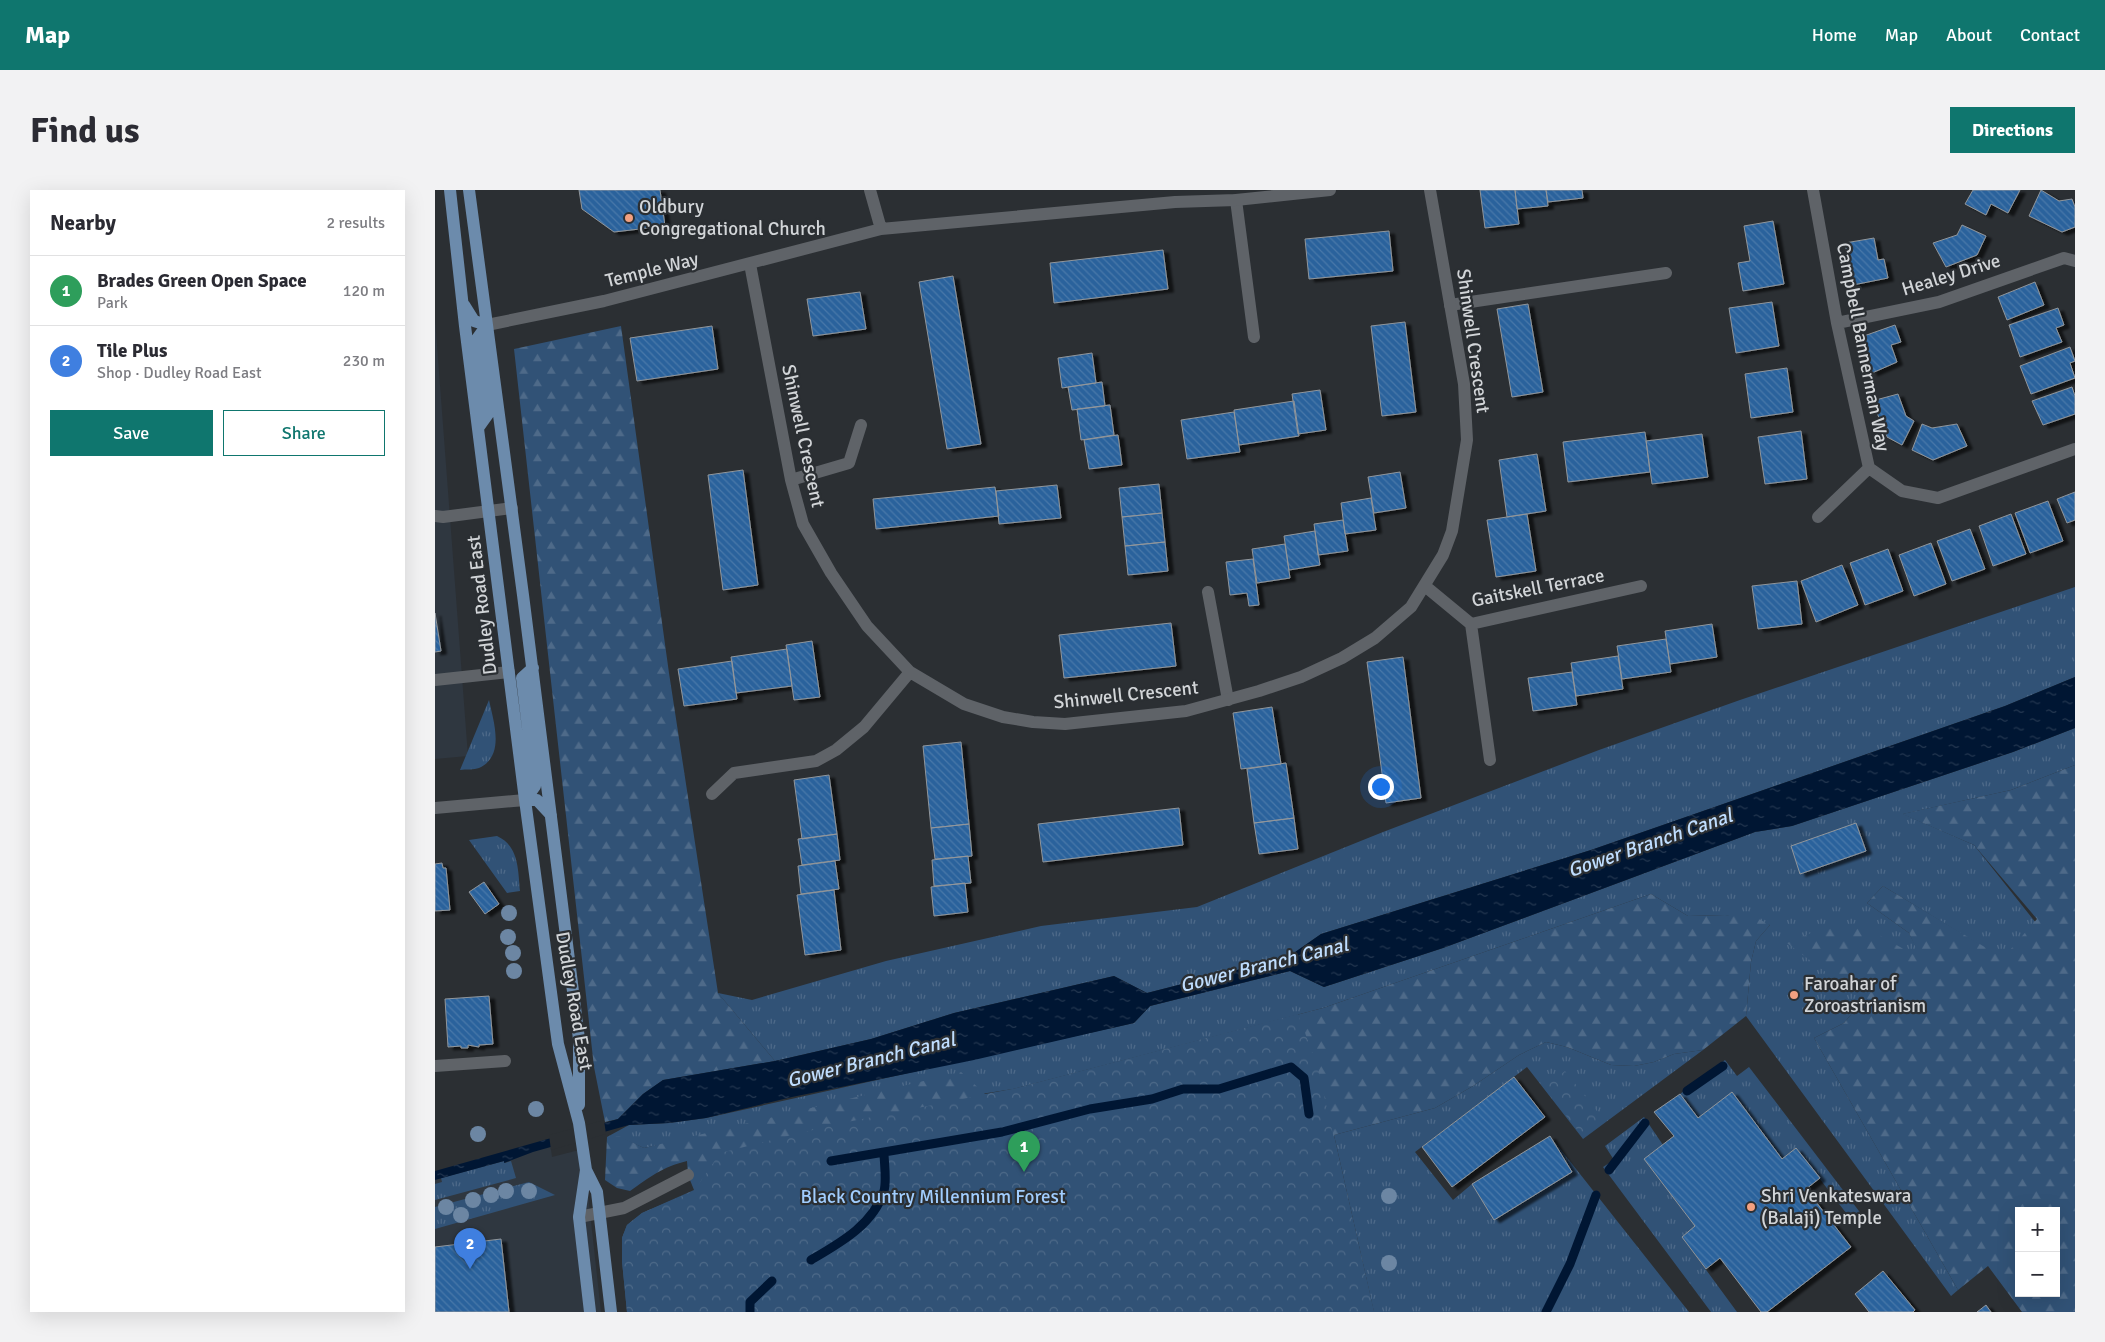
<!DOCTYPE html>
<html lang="en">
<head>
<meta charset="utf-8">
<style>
	body { margin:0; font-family:Signika,sans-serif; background:#f2f2f3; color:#2b2b33 }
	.controls { position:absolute; right:15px; bottom:15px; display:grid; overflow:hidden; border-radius:0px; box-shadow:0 5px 20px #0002 }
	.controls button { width:45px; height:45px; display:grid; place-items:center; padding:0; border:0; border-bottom:1px solid #e1e1e2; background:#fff; color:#2b2b33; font:25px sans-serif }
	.you { position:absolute; left:945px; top:596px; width:18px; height:18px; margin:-12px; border:4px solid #fff; border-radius:50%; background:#1a73e8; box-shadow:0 0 0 8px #1a73e833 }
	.badge { display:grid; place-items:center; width:32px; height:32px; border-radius:50%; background:#0f766e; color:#fff; font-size:16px; font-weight:700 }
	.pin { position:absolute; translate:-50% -41px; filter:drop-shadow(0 1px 2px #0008) }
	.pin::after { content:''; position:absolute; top:26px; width:18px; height:15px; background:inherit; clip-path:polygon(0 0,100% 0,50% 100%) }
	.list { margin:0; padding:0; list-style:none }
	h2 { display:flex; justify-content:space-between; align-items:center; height:65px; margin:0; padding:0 20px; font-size:21px }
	h2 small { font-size:16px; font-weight:400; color:#7c7c81 }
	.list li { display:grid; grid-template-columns:32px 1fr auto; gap:15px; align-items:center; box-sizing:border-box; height:70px; padding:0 20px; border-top:1px solid #e1e1e2 }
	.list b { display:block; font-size:19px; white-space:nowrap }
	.list p { margin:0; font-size:16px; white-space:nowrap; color:#7c7c81 }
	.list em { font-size:16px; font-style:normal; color:#7c7c81 }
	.actions { display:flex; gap:10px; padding:15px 20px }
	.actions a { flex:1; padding:11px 0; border:1px solid #0f766e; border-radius:0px; text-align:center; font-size:18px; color:#0f766e }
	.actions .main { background:#0f766e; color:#fff }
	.map { position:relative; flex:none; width:1640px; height:1122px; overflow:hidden; border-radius:0px }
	header { display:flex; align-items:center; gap:30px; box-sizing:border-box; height:70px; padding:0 25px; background:#0f766e; color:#fff }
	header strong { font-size:24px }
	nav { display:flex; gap:28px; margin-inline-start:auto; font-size:18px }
	.intro { display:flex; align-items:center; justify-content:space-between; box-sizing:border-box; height:120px; padding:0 30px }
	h1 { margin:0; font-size:35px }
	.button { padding:12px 22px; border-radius:0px; background:#0f766e; color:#fff; font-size:18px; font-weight:700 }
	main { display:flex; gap:30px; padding:0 30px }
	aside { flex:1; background:#fff; border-radius:0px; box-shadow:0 5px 20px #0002 }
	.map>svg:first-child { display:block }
	.built { fill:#2f3740 }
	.grass { fill:url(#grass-tufts) }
	.forest { fill:url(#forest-firs); fill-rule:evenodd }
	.park { fill:url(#park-crowns) }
	.water { fill:url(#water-ripples) }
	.pier { fill:#2b2f33 }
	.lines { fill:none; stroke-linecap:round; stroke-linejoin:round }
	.stream { stroke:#001633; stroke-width:9 }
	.building { fill:url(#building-back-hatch); stroke:#91969b; filter:url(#shadow) }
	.service { stroke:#5f6368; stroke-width:12 }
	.minor { stroke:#5f6368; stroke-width:12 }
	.tertiary { stroke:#5f6368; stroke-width:12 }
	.primary { stroke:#6c8bac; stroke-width:12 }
	.tree { fill:#6c86a3 }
	.poi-dot { fill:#f2a080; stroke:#2b2f33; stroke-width:2 }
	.labels { text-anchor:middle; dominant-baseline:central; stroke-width:4.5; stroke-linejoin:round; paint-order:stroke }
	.poi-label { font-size:19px; fill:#d2d5d8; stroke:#2b2f33; text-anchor:start }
	.street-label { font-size:19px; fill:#d2d5d8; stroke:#2b2f33 }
	.park-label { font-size:19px; fill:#a1cdfe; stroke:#2b2f33 }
	.water-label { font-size:20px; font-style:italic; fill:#bfddfe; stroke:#2b2f33 }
</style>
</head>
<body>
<header>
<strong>Map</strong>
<nav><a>Home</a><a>Map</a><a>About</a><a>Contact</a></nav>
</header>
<div class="intro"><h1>Find us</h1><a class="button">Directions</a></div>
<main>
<aside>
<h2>Nearby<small>2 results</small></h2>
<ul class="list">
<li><span class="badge" style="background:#2e9e5b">1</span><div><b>Brades Green Open Space</b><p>Park</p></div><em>120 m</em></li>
<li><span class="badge" style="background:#3f7fe0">2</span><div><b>Tile Plus</b><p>Shop · Dudley Road East</p></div><em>230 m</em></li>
</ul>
<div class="actions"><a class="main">Save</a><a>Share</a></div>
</aside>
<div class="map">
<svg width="1640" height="1122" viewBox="0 0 1640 1122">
	<defs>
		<pattern id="grass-tufts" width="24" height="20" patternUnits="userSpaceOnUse" patternTransform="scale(1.25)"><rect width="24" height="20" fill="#315276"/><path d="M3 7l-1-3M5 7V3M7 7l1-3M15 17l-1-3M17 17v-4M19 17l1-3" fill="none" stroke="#4e6a89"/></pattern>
		<pattern id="forest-firs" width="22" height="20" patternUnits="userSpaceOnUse" patternTransform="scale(1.25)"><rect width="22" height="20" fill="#315276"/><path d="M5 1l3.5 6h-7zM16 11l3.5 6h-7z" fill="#4e6a89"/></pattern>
		<pattern id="park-crowns" width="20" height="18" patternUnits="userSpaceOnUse" patternTransform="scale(1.25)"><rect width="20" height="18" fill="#315276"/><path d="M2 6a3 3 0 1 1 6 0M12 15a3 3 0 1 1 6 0" fill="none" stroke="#4e6a89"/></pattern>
		<pattern id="water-ripples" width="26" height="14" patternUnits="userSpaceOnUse" patternTransform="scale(1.25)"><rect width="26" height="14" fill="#001633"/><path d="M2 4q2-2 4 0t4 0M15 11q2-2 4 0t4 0" fill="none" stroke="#243750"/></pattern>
		<pattern id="building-back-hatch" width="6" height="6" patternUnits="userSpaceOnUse" patternTransform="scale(1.25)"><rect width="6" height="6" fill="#2a629c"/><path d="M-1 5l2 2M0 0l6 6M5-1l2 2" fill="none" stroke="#4878a9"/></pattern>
		<filter id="shadow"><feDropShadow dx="5.5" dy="3" stdDeviation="1" flood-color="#0009"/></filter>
	</defs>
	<rect width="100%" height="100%" fill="#2b2f33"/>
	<!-- built -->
	<path class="built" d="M0 129 33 566 0 569Z
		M115 952 117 967 148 959 166 1122H0V984Z"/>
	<!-- grass -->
	<path class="grass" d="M1640 397V487L1570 516 1156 660 886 744 853 767 712 803 679 786 519 823 436 849 340 871 283 803 317 810 451 771 606 736 762 717 948 642 1164 560 1305 510Z
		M54 510C58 530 71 566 44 578 39 580 31 579 25 580Z
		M1640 538V575L1576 600 1468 624 1539 655 1601 733 1568 769 1448 696 1432 713 1474 743 1489 772 1428 810 1409 833 1379 848 1523 1100 1516 1106 1311 826 1316 772 1321 751 1335 735 1290 725 1253 726 1216 704 888 818 578 899 238 952 209 958 184 947H172L194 935 234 933 271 928 699 833 715 816 855 781 889 797 1008 758 1320 642 1357 636 1578 562Z
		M62 646C84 656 83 680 85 701L72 703 34 650Z
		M1111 852 1132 857 1176 875 1199 876 1219 872 1239 864 1268 860 1148 949 1092 877 980 962 1018 1010 1037 994 1059 1030 1137 982 1115 946 1254 1122H939L899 945 1000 918 1038 896 1084 865Z
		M1290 870 1302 886 1314 877 1427 1025 1418 1032 1361 958 1347 969 1297 903 1263 928 1245 904Z
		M1209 927 1228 955 1209 969 1260 1036 1247 1047 1302 1122H1276L1168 977 1179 970 1170 956Z
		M69 971 70 973 76 971 81 988 0 1010V994L7 992 6 988Z
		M94 992 120 1005 0 1039V1017Z"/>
	<!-- forest -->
	<path class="forest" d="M186 136 234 483 283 803 340 871 228 890 208 904 183 929 170 932 159 877 79 159Z
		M1640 575V1122H1587L1553 1076 1523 1100 1379 848 1409 833 1428 810 1352 753 1383 740 1423 733 1486 769 1474 743 1432 713 1448 696 1568 768 1602 729 1539 655 1467 624 1576 600ZM1584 1021H1621V1103H1584Z
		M1216 704 1253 726 1290 725 1322 728 1335 735 1321 751 1316 772 1311 826 1268 860 1239 864 1219 872 1199 876 1176 875 1132 857 1111 852 1084 865 1038 896 1000 918 899 945 939 1122H192L187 1071V1048L192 1035 207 1023 259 1000 253 985 252 971C227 977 215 987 195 1001L182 998 170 990 172 947 184 946 209 958 526 882 550 904 578 899 888 818Z"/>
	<!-- park -->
	<path class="park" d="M863 824 882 875 939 1122H192L187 1071V1048L192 1035 207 1023 259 1001 285 963 402 934 578 899Z
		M1130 881 1169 930 1148 947 1108 897Z"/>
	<!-- water -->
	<path class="water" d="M1640 487V538L1578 562 1357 636 1320 642 1008 758 889 797 855 781 715 816 699 833 539 870 357 907 271 928 234 933 194 935 98 962 69 973V971L0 990V981L183 929 208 904 228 890 340 871 436 849 519 823 679 786 712 803 853 767 886 744 1156 660 1570 516Z"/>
	<!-- pier -->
	<path class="pier" d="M169 930 171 944 116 960 114 945Z"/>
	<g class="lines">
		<!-- stream -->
		<path class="stream" d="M1252 901 1288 876
			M396 971 567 942 655 919 717 909 748 899H784L856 877 869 888 874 924
			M1174 980 1210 933
			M376 1070C405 1053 438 1035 449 1001 452 990 449 973 449 962
			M315 1122V1112L337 1091
			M1111 1122 1135 1074 1161 1005"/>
	</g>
	<!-- building -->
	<path class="building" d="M144 0H225L230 36 179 42 147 19Z
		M1045 0H1080L1084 34 1050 38Z
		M1080 0H1111L1113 16 1082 19Z
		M1111 0H1147L1148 8 1113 12Z
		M1538 0H1585L1573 23 1556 14 1551 25 1530 14Z
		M1606 0 1624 11 1637 9 1640 17V37L1627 42 1594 26Z
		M1338 31 1349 94 1308 101 1303 73 1315 71 1309 36Z
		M1527 35 1551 46 1542 65 1511 77 1498 53 1522 45Z
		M954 41 958 81 874 89 870 49Z
		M1439 48 1443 70 1449 69 1453 88 1418 95 1410 53Z
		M728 60 733 99 619 113 615 73Z
		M518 86 546 254 512 259 484 92Z
		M1600 92 1609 115 1572 130 1563 107Z
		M425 102 431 139 378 146 372 109Z
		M1337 112 1344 156 1301 163 1294 118Z
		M1093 114 1108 202 1077 207 1062 119Z
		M1623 118 1629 135 1621 138 1627 152 1585 167 1574 135Z
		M970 132 981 222 947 226 936 136Z
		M1460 135 1466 152 1456 155 1462 172 1437 183 1426 147Z
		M277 136 283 179 202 191 195 148Z
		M1635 157 1640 171 1635 173 1640 188 1596 204 1585 176Z
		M657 163 661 193 627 198 623 168Z
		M1352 178 1358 222 1316 228 1310 184Z
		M667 192 670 216 637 220 633 197Z
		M1637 197 1640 206V224L1608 235 1597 211Z
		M885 200 891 240 863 244 857 204Z
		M1463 204 1471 226 1479 231 1467 255 1452 247 1437 211Z
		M859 211 864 246 804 255 799 220Z
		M675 215 679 245 646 250 642 219Z
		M799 222 805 262 752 269 746 230Z
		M1487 234 1497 238 1522 234 1532 256 1498 270 1477 260Z
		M1366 241 1372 289 1330 294 1323 247Z
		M1210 242 1215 282 1133 292 1128 252Z
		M1267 244 1273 287 1217 294 1211 251Z
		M683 245 687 275 654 279 649 250Z
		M1102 264 1111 321 1072 327 1064 270Z
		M308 280 323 395 288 400 273 285Z
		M965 282 971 318 939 323 933 287Z
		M724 294 727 323 687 327 684 298Z
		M622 295 626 328 564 334 561 301Z
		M560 297 564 326 441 339 438 309Z
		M1640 302V330L1632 333 1622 309Z
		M936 308 941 340 910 344 906 313Z
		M1613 311 1628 351 1595 363 1580 323Z
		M727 323 730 352 690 356 687 327Z
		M1092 324 1101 381 1061 387 1052 330Z
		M1576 324 1591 364 1558 376 1544 336Z
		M908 330 913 361 883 365 879 334Z
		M1535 339 1550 379 1517 391 1502 351Z
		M880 341 885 375 854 380 849 346Z
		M730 352 733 381 693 385 690 356Z
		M1496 353 1511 394 1479 406 1464 365Z
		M850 354 855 388 822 393 817 359Z
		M1453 359 1468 401 1430 415 1415 373Z
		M818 369 824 415 814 416 812 403 795 405 791 372Z
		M1407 375 1423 415 1381 432 1366 391Z
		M1362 391 1367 434 1323 439 1317 396Z
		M0 423 6 461 0 462Z
		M736 433 741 476 629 488 624 445Z
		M1277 434 1282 467 1235 474 1230 441Z
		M1231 449 1236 482 1187 489 1182 456Z
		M377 451 385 507 359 510 351 455Z
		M352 459 357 496 301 503 296 467Z
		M1183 466 1188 499 1141 506 1136 473Z
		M968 467 986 608 951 613 932 472Z
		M297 471 302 509 249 516 243 479Z
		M1137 482 1142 515 1098 521 1093 488Z
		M837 517 846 574 806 579 798 523Z
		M526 552 534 634 496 638 488 556Z
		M851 573 859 628 819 633 812 579Z
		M394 585 402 644 367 649 359 590Z
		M744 618 748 655 608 672 603 634Z
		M859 628 863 659 824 664 819 633Z
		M1421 633 1431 661 1365 684 1356 656Z
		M534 634 537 666 500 669 496 638Z
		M402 644 405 670 367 675 363 649Z
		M533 666 536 693 499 696 497 670Z
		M400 671 404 699 366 704 363 676Z
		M7 673 8 678H11L15 720 0 721V674Z
		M49 692 64 714 50 724 34 702Z
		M530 693 533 722 499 726 496 697Z
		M399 700 406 760 370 765 362 705Z
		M54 806 58 854 44 855V857L33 855V858H26V856L13 857 10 809Z
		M1079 887 1110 927 1017 997 987 957Z
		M1297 902 1347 969 1361 958 1385 988 1371 999 1416 1057 1332 1122H1326L1285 1068 1271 1079 1247 1047 1260 1036 1209 969 1239 946 1219 922 1245 904 1263 928Z
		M1115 946 1137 982 1059 1030 1037 994Z
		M66 1049 74 1122H0V1057Z
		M1448 1081 1480 1120 1478 1122H1434L1420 1104Z
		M1551 1115 1556 1122H1542Z"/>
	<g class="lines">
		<!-- service -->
		<path class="service" d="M801 10 819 147
			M1015 115 1231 83
			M0 326 8 327 77 318
			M773 402 793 510
			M0 490 74 482
			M144 1027 189 1018 253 985"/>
		<!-- minor -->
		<path class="minor" d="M435 0 446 39
			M1378 0 1402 133 1434 278 1467 301 1503 308 1640 259
			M315 74 356 290 368 334 396 383 432 436 475 482 529 514 568 527 598 532 630 534 751 521 824 501 866 487 907 468 940 448 976 417 1008 365 1017 341 1032 250 1029 194 995 0
			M1402 133 1504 112 1629 68 1640 71
			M52 135 169 111 446 39 740 12 801 10 895 0
			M356 290 414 273 426 235
			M1383 327 1434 278
			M990 396 1036 434 1206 396
			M1036 434 1055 570
			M277 604 299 583 381 571 401 560 429 537 475 482
			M0 876 70 871"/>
		<!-- tertiary -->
		<path class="tertiary" d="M0 618 90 610"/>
		<!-- primary -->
		<path class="primary" d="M15 0 30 136 90 610 123 854 144 933 151 980 162 1002 176 1122
			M34 0 88 405 144 849V915
			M29 115 39 131 52 135
			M43 238 53 224 42 149 52 135
			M90 610 100 596 87 488 98 478
			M90 610H102L116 625
			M151 980 144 1027 155 1122"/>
	</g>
	<!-- trees -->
	<g class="tree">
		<circle cx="74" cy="723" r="8"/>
		<circle cx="73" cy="747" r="8"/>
		<circle cx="78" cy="763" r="8"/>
		<circle cx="79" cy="781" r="8"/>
		<circle cx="101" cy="919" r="8"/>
		<circle cx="43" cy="944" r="8"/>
		<circle cx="71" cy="1001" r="8"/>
		<circle cx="94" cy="1001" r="8"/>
		<circle cx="56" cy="1005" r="8"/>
		<circle cx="954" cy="1006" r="8"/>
		<circle cx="38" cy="1010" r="8"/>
		<circle cx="11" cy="1017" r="8"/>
		<circle cx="26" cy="1025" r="8"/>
		<circle cx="954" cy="1073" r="8"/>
	</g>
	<!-- markers -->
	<g class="poi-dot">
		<circle cx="194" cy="28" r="5"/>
		<circle cx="1359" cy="805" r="5"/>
		<circle cx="1316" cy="1017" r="5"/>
	</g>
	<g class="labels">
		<!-- poi labels -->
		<g class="poi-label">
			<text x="204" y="17">Oldbury<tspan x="204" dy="22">Congregational Church</tspan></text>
			<text x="1369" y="794">Faroahar of<tspan x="1369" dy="22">Zoroastrianism</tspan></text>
			<text x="1326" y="1006">Shri Venkateswara<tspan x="1326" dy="22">(Balaji) Temple</tspan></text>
		</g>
		<!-- street labels -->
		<g class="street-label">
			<text transform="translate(217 80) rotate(-14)">Temple Way</text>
			<text transform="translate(1516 85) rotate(-17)">Healey Drive</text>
			<text transform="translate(1038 151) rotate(82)">Shinwell Crescent</text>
			<text transform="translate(1428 157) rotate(79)">Campbell Bannerman Way</text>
			<text transform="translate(368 246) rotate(78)">Shinwell Crescent</text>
			<text transform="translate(1103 398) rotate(-11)">Gaitskell Terrace</text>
			<text transform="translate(47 415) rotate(-97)">Dudley Road East</text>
			<text transform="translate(691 505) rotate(-6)">Shinwell Crescent</text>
			<text transform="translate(139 811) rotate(80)">Dudley Road East</text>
		</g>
		<!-- park labels -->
		<g class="park-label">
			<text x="498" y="1007">Black Country Millennium Forest</text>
		</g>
		<!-- water labels -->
		<g class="water-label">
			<text transform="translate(1215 653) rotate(-19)">Gower Branch Canal</text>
			<text transform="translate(829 775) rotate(-14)">Gower Branch Canal</text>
			<text transform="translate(436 870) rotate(-14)">Gower Branch Canal</text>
		</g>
	</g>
</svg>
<div class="controls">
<button>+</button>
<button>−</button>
</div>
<div class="you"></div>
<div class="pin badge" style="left:589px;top:982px;background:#2e9e5b">1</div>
<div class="pin badge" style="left:35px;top:1079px;background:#3f7fe0">2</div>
</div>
</main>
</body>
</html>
